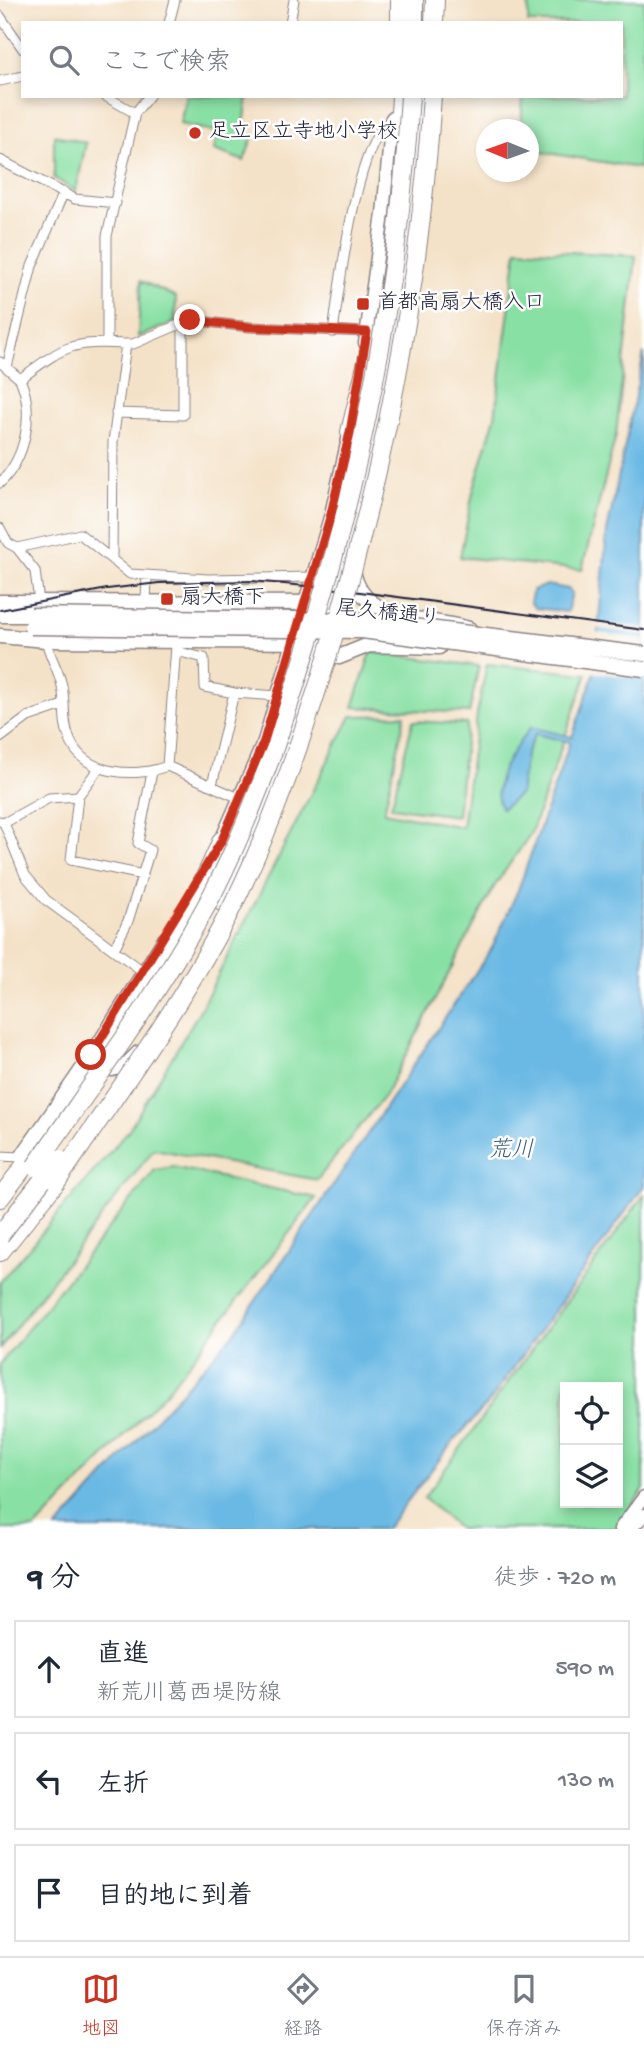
<!DOCTYPE html>
<html lang="ja">
<head>
<meta charset="utf-8">
<style>
	body { margin:0; font-family:"Gochi Hand","Klee One",sans-serif; background:#f2f2f3; color:#1f2937 }
	.controls { position:absolute; right:21px; bottom:21px; display:grid; overflow:hidden; border-radius:0px; box-shadow:0 4px 10px #0003 }
	.controls button { width:63px; height:63px; display:grid; place-items:center; padding:0; border:0; border-bottom:2px solid #e0e1e3; background:#fff; color:#1f2937; font:35px sans-serif }
	.compass { position:absolute; left:476px; top:119px; width:63px; height:63px; border-radius:50%; background:#fff; box-shadow:0 4px 10px #0003; rotate:271deg }
	.stop { position:absolute; width:21px; height:21px; margin:-16px; border:5px solid #c8321e; border-radius:50%; background:#fff }
	.stop.end { background:#c8321e; border-color:#fff; box-shadow:0 2px 7px #0008 }
	.list { margin:0; padding:0; list-style:none }
	h2 { display:flex; justify-content:space-between; align-items:center; height:91px; margin:0; padding:0 28px; font-size:30px }
	h2 small { font-size:23px; font-weight:400; color:#747a83 }
	.list li { display:grid; grid-template-columns:46px 1fr auto; gap:21px; align-items:center; box-sizing:border-box; height:98px; margin:0 14px 14px; padding:0 14px; border:2px solid #e0e1e3; border-radius:0px }
	.list b { display:block; font-size:26px; white-space:nowrap }
	.list p { margin:0; font-size:23px; white-space:nowrap; color:#747a83 }
	.list em { font-size:23px; font-style:normal; color:#747a83 }
	.icon { flex:none; width:38px; height:38px; fill:none; stroke:currentColor; stroke-width:2; stroke-linecap:round; stroke-linejoin:round }
	.map { position:relative; flex:none; width:644px; height:1529px; overflow:hidden }
	.search { position:absolute; background:#fff; box-shadow:0 4px 10px #0003; left:21px; right:21px; top:21px; height:77px; display:flex; align-items:center; gap:18px; box-sizing:border-box; padding:0 24px; border-radius:0px; color:#747a83; font-size:26px }
	.sheet { height:427px; background:#fff }
	nav { display:flex; justify-content:space-around; align-items:center; box-sizing:border-box; height:98px; border-top:2px solid #e0e1e3; background:#fff; font-size:19px; color:#747a83 }
	nav a { display:grid; justify-items:center; gap:4px }
	nav .on { color:#c8321e }
	.map>svg:first-child { display:block }
	.green { fill:#89e0a4; stroke:#568170; stroke-width:2; fill-rule:evenodd }
	.water { fill:#6ab9e4; stroke:#466e90; stroke-width:2 }
	.pier { fill:#f4e2c8 }
	.lines { fill:none; stroke-linecap:round; stroke-linejoin:round }
	.street-casing { stroke:#8b8282; stroke-width:11 }
	.secondary-casing { stroke:#8b8282; stroke-width:15 }
	.primary-casing { stroke:#8b8282; stroke-width:17 }
	.highway-casing { stroke:#8b8282; stroke-width:20 }
	.street { stroke:#fff; stroke-width:9 }
	.secondary { stroke:#fff; stroke-width:12 }
	.primary { stroke:#fff; stroke-width:14 }
	.highway { stroke:#fff; stroke-width:18 }
	.tram { stroke:#22223b; stroke-width:2 }
	.primary-bridge-casing { stroke:#8b8282; stroke-width:17; stroke-linecap:butt }
	.highway-bridge-casing { stroke:#8b8282; stroke-width:20; stroke-linecap:butt }
	.primary-bridge { stroke:#fff; stroke-width:14 }
	.highway-bridge { stroke:#fff; stroke-width:18 }
	.route { stroke:#c8321e; stroke-width:9 }
	.poi-dot { fill:#c8321e; stroke:#fff; stroke-width:2.5 }
	.labels { text-anchor:middle; dominant-baseline:central; stroke-width:5; stroke-linejoin:round; paint-order:stroke }
	.poi-label { font-size:21px; fill:#22223b; stroke:#fff; text-anchor:start }
	.street-label { font-size:21px; fill:#22223b; stroke:#fff }
	.water-label { font-size:23px; font-style:italic; fill:#3f5e7f; stroke:#fff }
</style>
</head>
<body>
<div class="map">
<svg width="644" height="1529" viewBox="0 0 644 1529">
	<rect width="100%" height="100%" fill="#fff"/>
	<filter id="ink" filterUnits="userSpaceOnUse"><feTurbulence type="fractalNoise" baseFrequency=".0143" numOctaves="2"/><feDisplacementMap in="SourceGraphic" scale="14" xChannelSelector="R" yChannelSelector="G"/><feConvolveMatrix kernelMatrix="1 2 1 2 8 2 1 2 1" color-interpolation-filters="sRGB"/></filter>
	<filter id="wash" filterUnits="userSpaceOnUse"><feTurbulence type="fractalNoise" baseFrequency=".00686" numOctaves="4" result="noise"/><feDisplacementMap in="SourceGraphic" scale="28" xChannelSelector="R" yChannelSelector="G"/><feGaussianBlur stdDeviation="1.57" result="paint"/><feColorMatrix in="noise" values="0 0 0 0 0 0 0 0 0 0 0 0 0 0 0 0 0 1.4 0 .05"/><feComposite in="paint" operator="in"/></filter>
	<g filter="url(#wash)">
		<rect width="100%" height="100%" fill="#f4e2c8"/>
		<!-- green -->
		<path class="green" d="M529 0H644L639 168 529 150 528 130 521 129 523 96H621V23H528Z
			M186 96H248L243 134 253 136 244 161 214 150 217 132 180 124Z
			M54 135 86 143 76 191 54 178Z
			M517 249 636 256 616 435 582 570 460 557 473 492 495 417Z
			M141 281 176 297 175 322 138 337Z
			M371 652 479 666 469 713 353 707Z
			M487 664 587 674 531 833 494 887 385 1095 317 1180 154 1149 0 1348V1282L128 1131 199 1012 351 716 405 715 384 812 462 827 477 715Z
			M413 721 467 724 457 816 391 807Z
			M173 1167 316 1198 168 1390 35 1529H0V1364L155 1170Z
			M644 1195V1489L616 1529H459L424 1498ZM565 1387H618V1503H565Z"/>
		<!-- water -->
		<path class="water" d="M644 353V1186L489 1402 453 1442 386 1529H56L232 1336 492 948 519 888 570 742 535 734 526 754 520 794 502 809C486 785 516 746 531 727L572 737 594 674 607 532Z
			M547 585 568 589 572 593 567 612 535 608 530 602 533 590Z"/>
		<!-- pier -->
		<path class="pier" d="M594 622 644 628V635L593 628Z
			M593 632 644 639V678L590 672Z"/>
	</g>
	<g filter="url(#ink)">
		<g class="lines">
			<defs>
				<path id="street" d="M0 16 23 49
					M169 23 175 0
					M290 23 294 0
					M0 81 23 76
					M105 96 135 113 107 236V341
					M135 113 149 96
					M0 160 75 199 116 203
					M333 332C339 291 356 137 392 120
					M0 362 20 379C65 346 69 341 126 344
					M7 367 32 266 64 192
					M116 413 183 415V323
					M0 483C26 458 35 413 20 379
					M0 528 8 543 17 548 35 571 39 602
					M17 548 80 534 130 574 208 579 312 577
					M112 560 113 442 126 344H133L190 320 250 327 367 332
					M146 603 147 576
					M46 640C49 656 59 670 62 686 66 705 62 722 70 740 85 776 137 778 167 766L239 798
					M176 651 204 658 205 687 234 693 278 696
					M0 738 28 717 63 705
					M167 766 176 646
					M212 785 234 693
					M78 796 71 860 143 875
					M0 821 4 823 25 875 46 900 144 972
					M4 823 49 798 78 796 99 768
					M114 949 128 921 150 850 138 843 152 772
					M0 1156 21 1157"/>
				<path id="secondary" d="M365 343 383 214 392 118
					M387 367 400 278
					M267 791C314 672 355 545 378 420
					M219 845 264 741 331 514 351 426
					M112 1070 123 1067 138 1052
					M22 1155 91 1055 164 939
					M620 1529 644 1497
					M630 1529 644 1515"/>
				<path id="primary" d="M353 568C358 623 427 617 469 629
					M0 602 331 603
					M0 615H31
					M0 636 46 640 319 642
					M339 657 369 645 439 647"/>
				<path id="highway" d="M400 23V0
					M414 23V0
					M434 23 435 0
					M399 131 401 96
					M403 284 422 96
					M376 426 391 360
					M350 432 374 333
					M222 902 249 846 264 798
					M0 1198C85 1088 167 967 222 840
					M0 1252 57 1181"/>
			</defs>
			<!-- street casing -->
			<use href="#street" class="street-casing"/>
			<!-- secondary casing -->
			<use href="#secondary" class="secondary-casing"/>
			<!-- primary casing -->
			<use href="#primary" class="primary-casing"/>
			<!-- highway casing -->
			<use href="#highway" class="highway-casing"/>
			<!-- street -->
			<use href="#street" class="street"/>
			<!-- secondary -->
			<use href="#secondary" class="secondary"/>
			<!-- primary -->
			<use href="#primary" class="primary"/>
			<!-- highway -->
			<use href="#highway" class="highway"/>
			<!-- tram -->
			<path class="tram" d="M0 610 107 589 159 583 252 581 338 589 644 630"/>
			<defs>
				<path id="primary-bridge" d="M31 615 362 620 644 654
					M31 627 362 631 644 669"/>
				<path id="highway-bridge" d="M35 1167C96 1078 162 990 212 895 256 809 286 717 314 625 366 451 399 277 410 96
					M57 1181C118 1091 184 1002 233 905 274 822 303 736 330 648 385 467 420 284 432 96
					M0 1235 59 1159"/>
			</defs>
			<!-- primary-bridge casing -->
			<use href="#primary-bridge" class="primary-bridge-casing"/>
			<!-- highway-bridge casing -->
			<use href="#highway-bridge" class="highway-bridge-casing"/>
			<!-- primary-bridge -->
			<use href="#primary-bridge" class="primary-bridge"/>
			<!-- highway-bridge -->
			<use href="#highway-bridge" class="highway-bridge"/>
		</g>
	</g>
	<g class="lines" filter="url(#ink)">
		<!-- route -->
		<path class="route" d="M91 1055 222 840 264 741 331 514 350 432 367 332 250 327 190 320"/>
	</g>
	<!-- markers -->
	<g class="poi-dot">
		<circle cx="195" cy="133" r="7"/>
		<rect x="356" y="297" width="14" height="14" rx="3.5"/>
		<rect x="160" y="592" width="14" height="14" rx="3.5"/>
	</g>
	<g class="labels">
		<!-- poi labels -->
		<g class="poi-label">
			<text x="209" y="133">足立区立寺地小学校</text>
			<text x="377" y="304">首都高扇大橋入口</text>
			<text x="181" y="599">扇大橋下</text>
		</g>
		<!-- street labels -->
		<g class="street-label">
			<text transform="translate(388 615) rotate(6)">尾久橋通り</text>
		</g>
		<!-- water labels -->
		<g class="water-label">
			<text x="511" y="1151">荒川</text>
		</g>
	</g>
</svg>
<div class="controls">
<button><svg class="icon" aria-label="locate" viewBox="0 0 24 24"><circle cx="12" cy="12" r="6"/><path d="M12 2v4M12 18v4M2 12h4M18 12h4"/></svg></button>
<button><svg class="icon" aria-label="layers" viewBox="0 0 24 24"><path d="M12 4l9 5-9 5-9-5zM3 14l9 5 9-5"/></svg></button>
</div>
<svg class="compass" viewBox="-18 -18 36 36"><path d="M0-13l5 13h-10z" fill="#e53935"/><path d="M0 13l5-13h-10z" fill="#747a83"/></svg>
<div class="stop" style="left:91px;top:1055px"></div>
<div class="stop end" style="left:190px;top:320px"></div>
<div class="search"><svg class="icon" aria-label="search" viewBox="0 0 24 24"><circle cx="10" cy="10" r="6"/><path d="M15 15l6 6"/></svg>ここで検索</div>
</div>
<section class="sheet">
<h2>9 分<small>徒歩 · 720 m</small></h2>
<ul class="list">
<li><svg class="icon" aria-label="ahead" viewBox="0 0 24 24"><path d="M12 20V5M6 11l6-6 6 6"/></svg><div><b>直進</b><p>新荒川葛西堤防線</p></div><em>590 m</em></li>
<li><svg class="icon" aria-label="left" viewBox="0 0 24 24"><path d="M17 20v-9H6M10 6l-5 5 5 5"/></svg><div><b>左折</b></div><em>130 m</em></li>
<li><svg class="icon" aria-label="arrive" viewBox="0 0 24 24"><path d="M6 21V4h12l-3 4 3 4H6"/></svg><div><b>目的地に到着</b></div></li>
</ul>
</section>
<nav>
<a class="on"><svg class="icon" aria-label="map" viewBox="0 0 24 24"><path d="M3 6l6-2 6 2 6-2v14l-6 2-6-2-6 2zM9 4v14M15 6v14"/></svg>地図</a>
<a><svg class="icon" aria-label="directions" viewBox="0 0 24 24"><path d="M12 3l9 9-9 9-9-9zM9 14v-3h6M13 9l2 2-2 2"/></svg>経路</a>
<a><svg class="icon" aria-label="saved" viewBox="0 0 24 24"><path d="M7 4h10v16l-5-4-5 4z"/></svg>保存済み</a>
</nav>
</body>
</html>
